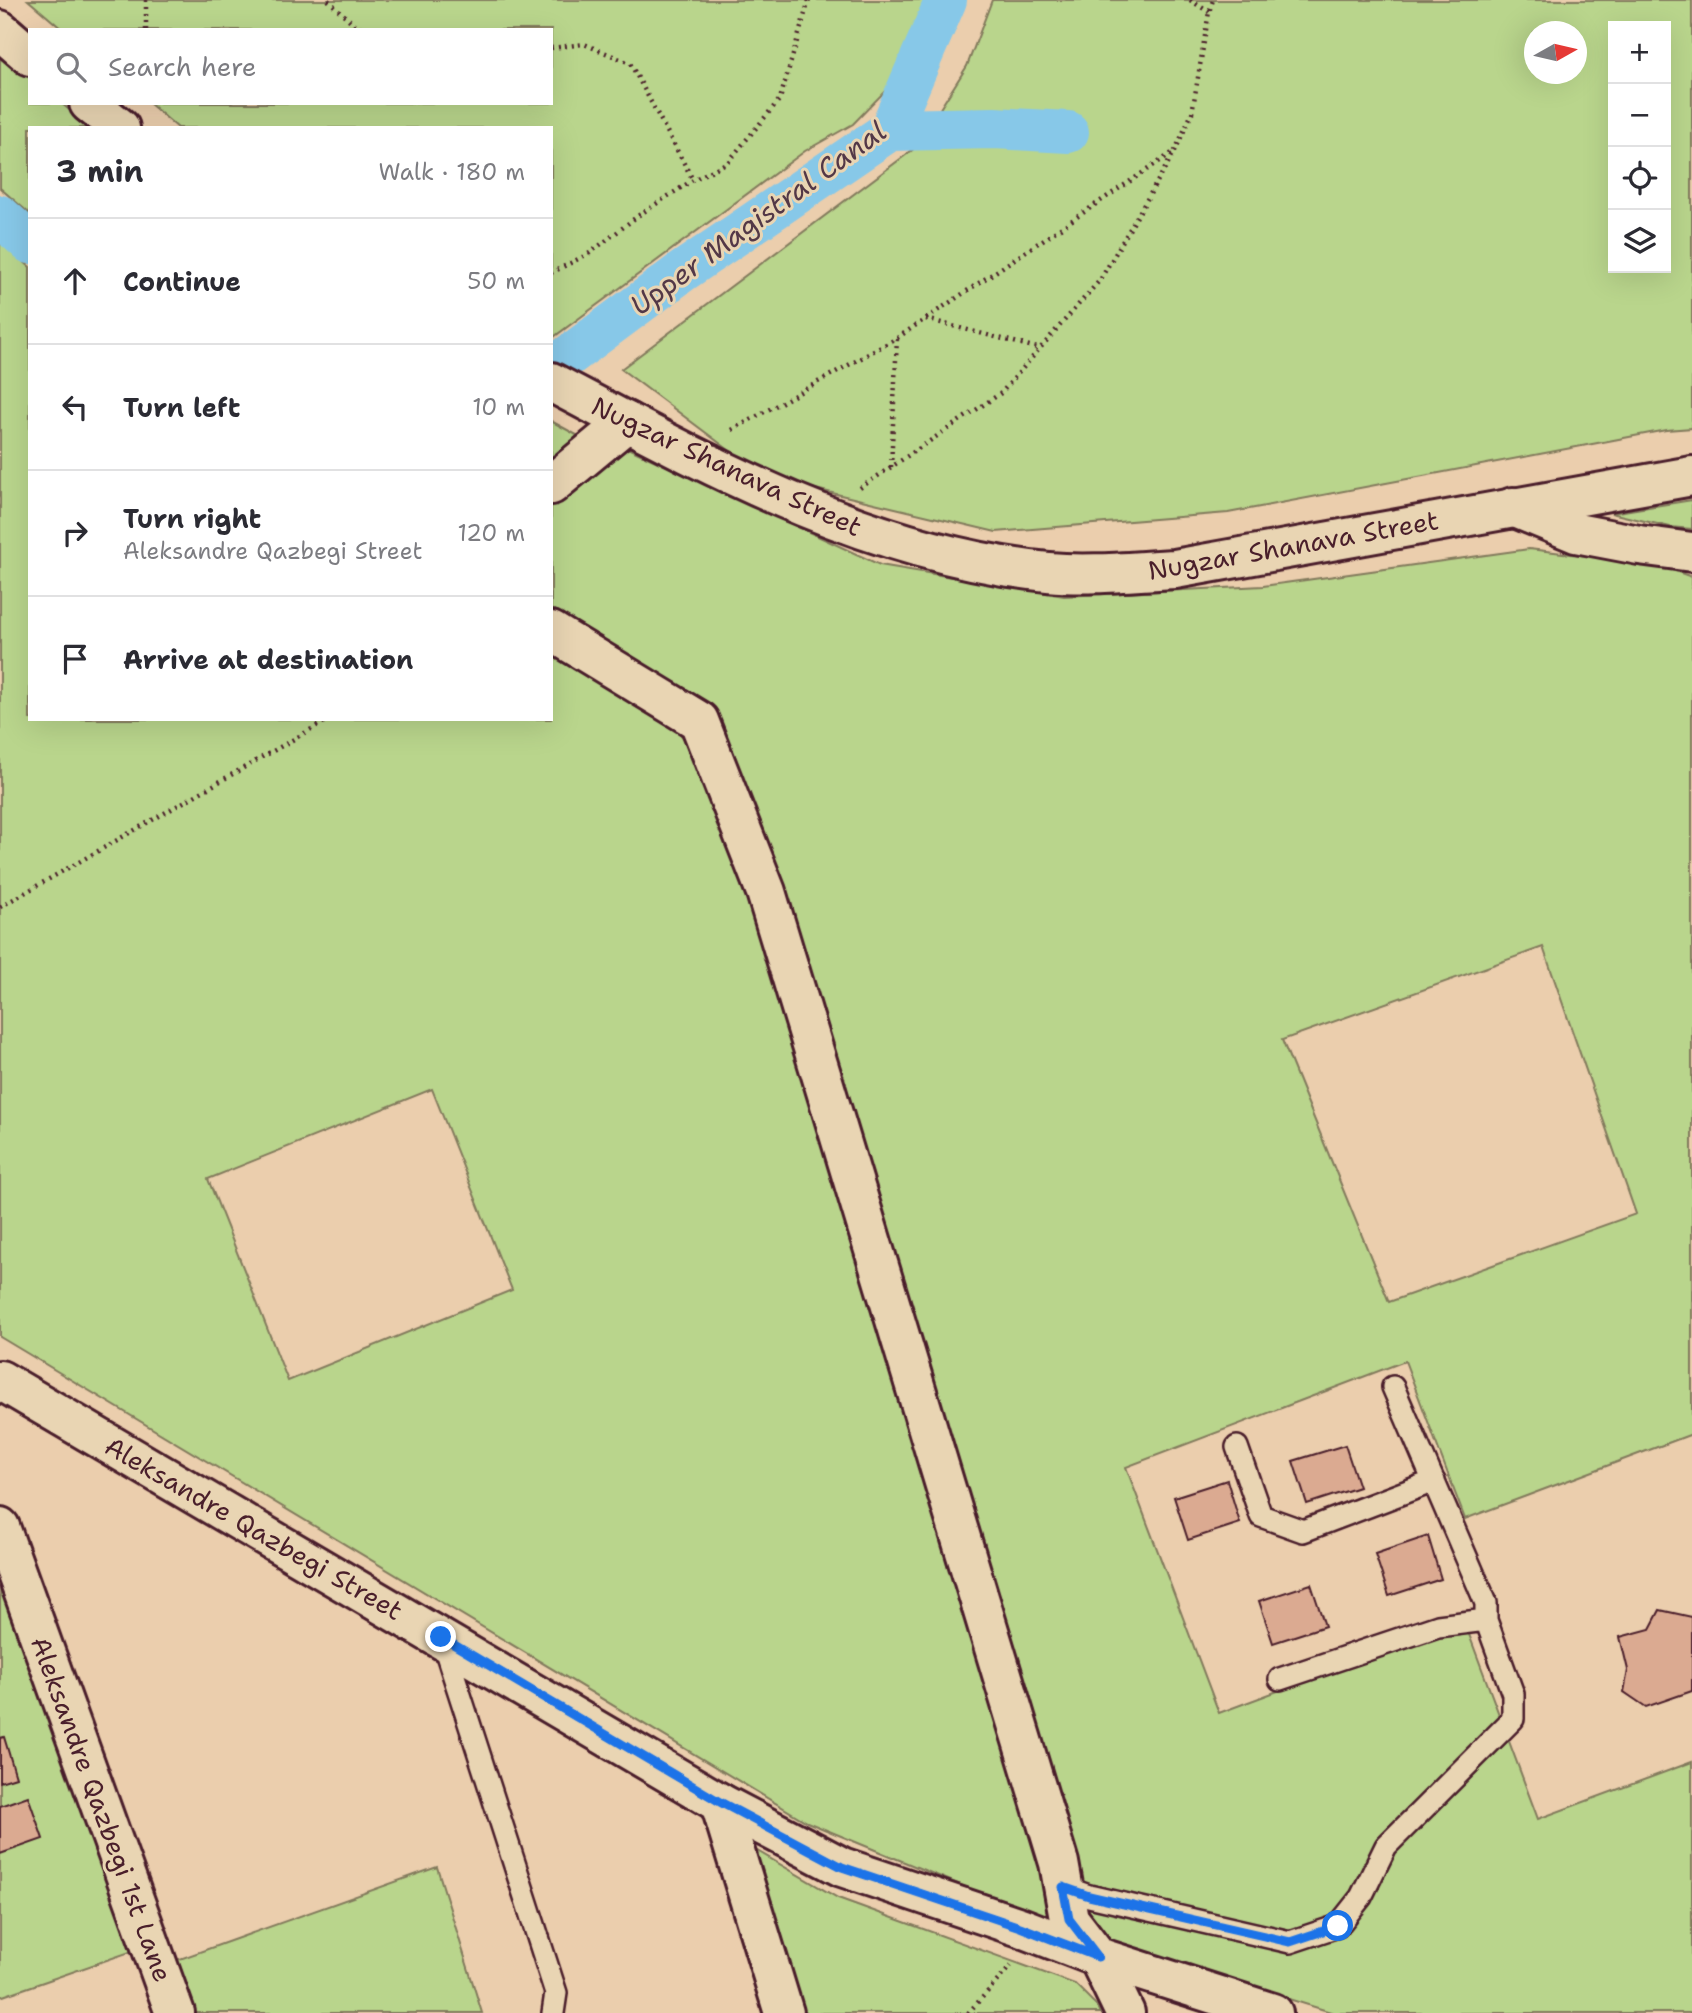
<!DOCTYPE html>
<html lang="en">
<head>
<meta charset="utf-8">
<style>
	body { margin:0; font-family:"Shantell Sans",sans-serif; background:#f2f2f3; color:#2b2b33 }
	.controls { position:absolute; right:21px; top:21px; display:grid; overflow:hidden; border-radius:0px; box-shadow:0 7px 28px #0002 }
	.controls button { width:63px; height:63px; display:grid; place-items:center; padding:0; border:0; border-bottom:2px solid #e1e1e2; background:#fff; color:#2b2b33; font:35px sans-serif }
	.compass { position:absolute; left:1524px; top:21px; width:63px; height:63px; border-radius:50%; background:#fff; box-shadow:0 7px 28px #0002; rotate:82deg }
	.stop { position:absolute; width:21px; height:21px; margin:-16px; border:5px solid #1a73e8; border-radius:50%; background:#fff }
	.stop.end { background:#1a73e8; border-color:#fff; box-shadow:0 2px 7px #0008 }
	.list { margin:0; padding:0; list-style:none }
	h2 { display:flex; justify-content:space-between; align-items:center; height:91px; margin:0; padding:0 28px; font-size:30px }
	h2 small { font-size:23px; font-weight:400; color:#7c7c81 }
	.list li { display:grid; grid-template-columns:46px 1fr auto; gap:21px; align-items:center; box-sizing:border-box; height:126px; padding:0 28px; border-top:2px solid #e1e1e2 }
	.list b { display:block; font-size:26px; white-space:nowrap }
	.list p { margin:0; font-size:23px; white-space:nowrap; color:#7c7c81 }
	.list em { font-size:23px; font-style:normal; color:#7c7c81 }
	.icon { flex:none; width:38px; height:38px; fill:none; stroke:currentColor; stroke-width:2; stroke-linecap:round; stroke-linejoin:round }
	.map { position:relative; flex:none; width:1692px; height:2013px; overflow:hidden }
	.search { position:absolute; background:#fff; box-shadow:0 7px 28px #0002; left:28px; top:28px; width:525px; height:77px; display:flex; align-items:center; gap:18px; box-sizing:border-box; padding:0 24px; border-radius:0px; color:#7c7c81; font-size:26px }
	.panel { position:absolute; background:#fff; box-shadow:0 7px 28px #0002; left:28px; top:126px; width:525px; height:595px; border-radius:0px }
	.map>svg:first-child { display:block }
	.green { fill:#b9d58c; stroke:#827a5c; stroke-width:2; fill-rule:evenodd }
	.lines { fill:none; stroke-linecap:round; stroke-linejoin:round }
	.canal { stroke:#87c8e8; stroke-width:42 }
	.building { fill:#dbaa91; stroke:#4a1f2b; stroke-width:2 }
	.service-casing { stroke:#4a1f2b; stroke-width:26 }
	.minor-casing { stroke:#4a1f2b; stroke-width:44 }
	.tertiary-casing { stroke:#4a1f2b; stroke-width:44 }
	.secondary-casing { stroke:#4a1f2b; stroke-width:44 }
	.path { stroke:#4a1f2b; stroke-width:4.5; stroke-dasharray:2 5; stroke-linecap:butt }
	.service { stroke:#e9d5b3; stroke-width:21 }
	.minor { stroke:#e9d5b3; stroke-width:38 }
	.tertiary { stroke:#e9d5b3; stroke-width:38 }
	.secondary { stroke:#e9d5b3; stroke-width:38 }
	.route { stroke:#1a73e8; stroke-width:9 }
	.labels { text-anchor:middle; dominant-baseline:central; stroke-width:6; stroke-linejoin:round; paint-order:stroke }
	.street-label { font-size:26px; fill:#4a1f2b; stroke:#e9d5b3 }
	.water-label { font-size:28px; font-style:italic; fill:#533847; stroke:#e9d5b3 }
</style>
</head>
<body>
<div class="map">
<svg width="1692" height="2013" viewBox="0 0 1692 2013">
	<rect width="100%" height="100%" fill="#ebcead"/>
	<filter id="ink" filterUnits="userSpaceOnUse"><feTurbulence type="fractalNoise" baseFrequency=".0143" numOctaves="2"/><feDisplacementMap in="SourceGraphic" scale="14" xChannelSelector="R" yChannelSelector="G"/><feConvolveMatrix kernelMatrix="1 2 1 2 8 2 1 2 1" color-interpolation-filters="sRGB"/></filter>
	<g filter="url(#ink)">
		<!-- green -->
		<path class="green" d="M28 0H928L891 85 853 124 805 151 551 339V128H178L149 103H551V30H63Z
			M992 0H1692V428L1666 430 1228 513 996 532 765 477 621 369 915 148 967 66ZM1613 26H1666V268H1613ZM1534 32H1576V74H1534Z
			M0 52 30 77V103H61L91 128H30V214L0 188Z
			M0 241 30 267V719H551V651L668 719C713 768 733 837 759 896L1058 1914 1046 1920 807 1822 0 1337ZM432 1089 512 1290 288 1381 208 1179Z
			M551 421 584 439 551 464Z
			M619 444 880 565 1064 596 1263 586 1529 549 1655 564 1692 577V1434L1465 1519 1405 1361 1126 1467 1219 1713 1464 1621 1538 1819 1692 1762V2013H1334L1130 1950 1090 1926 706 710 551 615V502ZM1543 947 1636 1214 1389 1302 1282 1040Z
			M1692 500V529L1670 527 1611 513Z
			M0 1576 133 1951 0 1997Z
			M747 1845 838 1898 1075 1984 1096 2005 1100 2013H800Z
			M437 1867 482 2013H192L174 1961Z"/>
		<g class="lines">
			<!-- canal -->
			<path class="canal" d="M890 130 994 128 1068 132
				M0 216 30 243
				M551 369 683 271 890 130 946 0"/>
		</g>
		<!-- building -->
		<path class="building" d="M1345 1445 1359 1487 1307 1504 1293 1461Z
			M1227 1480 1240 1523 1188 1540 1174 1497Z
			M1428 1536 1441 1579 1389 1596 1375 1554Z
			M1311 1584 1325 1626 1273 1643 1259 1601Z
			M1660 1610 1692 1617V1691L1646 1707 1624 1692 1628 1670 1620 1637 1650 1629Z
			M4 1737 16 1777 0 1782V1738Z
			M28 1796 43 1839 0 1854V1806Z"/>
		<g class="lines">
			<defs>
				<path id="service" d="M1237 1447 1261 1516 1303 1531 1434 1481
					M442 1639 556 1993 553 2013
					M1280 1679 1438 1626 1486 1620
					M1063 1887 1089 1896 1290 1942 1338 1926 1361 1897 1386 1846 1513 1719V1694L1486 1620V1603L1393 1387"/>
				<path id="minor" d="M551 485 627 422
					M1513 507 1576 533 1639 545 1692 552
					M551 631 699 721 766 892 1059 1863 1069 1919 1098 1957 1125 2013
					M0 1527 175 2013
					M720 1803 784 2013"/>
				<path id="tertiary" d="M0 1380 720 1803 842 1867 1020 1927 1098 1957 1273 2013"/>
				<path id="secondary" d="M0 30 30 56
					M89 103 120 128
					M551 382C708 465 868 554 1048 572 1090 576 1133 571 1175 569L1692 476"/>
			</defs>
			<!-- service casing -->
			<use href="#service" class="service-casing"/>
			<!-- minor casing -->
			<use href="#minor" class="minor-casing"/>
			<!-- tertiary casing -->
			<use href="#tertiary" class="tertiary-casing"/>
			<!-- secondary casing -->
			<use href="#secondary" class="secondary-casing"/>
			<!-- path -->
			<path class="path" d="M328 0 356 26 374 30
				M1190 0 1209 12
				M146 30V0
				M551 48 584 44 630 63 693 180
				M551 273 590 253 639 215 693 180 728 162 780 99 809 0
				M926 319 1041 349
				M732 430 897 338 1172 153
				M891 467 897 338
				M860 488 1001 393 1100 280 1175 151 1192 113 1209 12 1213 0
				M0 907 329 719
				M968 2013 1011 1966"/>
			<!-- service -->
			<use href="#service" class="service"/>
			<!-- minor -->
			<use href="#minor" class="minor"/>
			<!-- tertiary -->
			<use href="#tertiary" class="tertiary"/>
			<!-- secondary -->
			<use href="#secondary" class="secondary"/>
		</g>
	</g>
	<g class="lines" filter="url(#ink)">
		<!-- route -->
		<path class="route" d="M441 1637 720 1802 842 1867 1020 1927 1098 1957 1069 1919 1063 1887 1089 1896 1290 1942 1338 1926"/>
	</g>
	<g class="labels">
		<!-- street labels -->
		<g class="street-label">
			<text transform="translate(727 466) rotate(25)">Nugzar Shanava Street</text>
			<text transform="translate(1293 545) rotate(-10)">Nugzar Shanava Street</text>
			<text transform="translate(254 1528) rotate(30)">Aleksandre Qazbegi Street</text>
			<text transform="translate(102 1809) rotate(70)">Aleksandre Qazbegi 1st Lane</text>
		</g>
		<!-- water labels -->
		<g class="water-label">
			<text transform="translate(758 218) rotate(-36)">Upper Magistral Canal</text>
		</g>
	</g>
</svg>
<div class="controls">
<button>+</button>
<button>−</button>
<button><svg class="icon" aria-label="locate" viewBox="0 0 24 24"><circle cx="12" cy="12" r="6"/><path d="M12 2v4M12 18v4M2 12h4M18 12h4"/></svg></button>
<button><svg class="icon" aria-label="layers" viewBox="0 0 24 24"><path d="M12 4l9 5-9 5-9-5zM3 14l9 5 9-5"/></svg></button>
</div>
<svg class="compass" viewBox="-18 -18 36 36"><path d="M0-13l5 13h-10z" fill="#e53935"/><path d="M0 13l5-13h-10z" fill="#7c7c81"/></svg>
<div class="stop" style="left:1338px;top:1926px"></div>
<div class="stop end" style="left:441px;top:1637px"></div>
<div class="search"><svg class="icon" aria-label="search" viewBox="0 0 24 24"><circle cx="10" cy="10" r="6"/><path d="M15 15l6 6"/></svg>Search here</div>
<section class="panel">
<h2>3 min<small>Walk · 180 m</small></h2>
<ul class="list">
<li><svg class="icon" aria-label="ahead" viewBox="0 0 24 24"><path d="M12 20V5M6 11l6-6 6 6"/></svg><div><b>Continue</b></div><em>50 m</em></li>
<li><svg class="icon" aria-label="left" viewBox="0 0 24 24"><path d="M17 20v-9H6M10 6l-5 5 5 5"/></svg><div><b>Turn left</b></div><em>10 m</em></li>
<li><svg class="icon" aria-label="right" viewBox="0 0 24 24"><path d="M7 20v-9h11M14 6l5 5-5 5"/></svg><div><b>Turn right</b><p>Aleksandre Qazbegi Street</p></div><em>120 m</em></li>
<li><svg class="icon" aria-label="arrive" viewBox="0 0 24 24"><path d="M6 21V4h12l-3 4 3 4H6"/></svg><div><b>Arrive at destination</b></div></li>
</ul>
</section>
</div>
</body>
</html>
